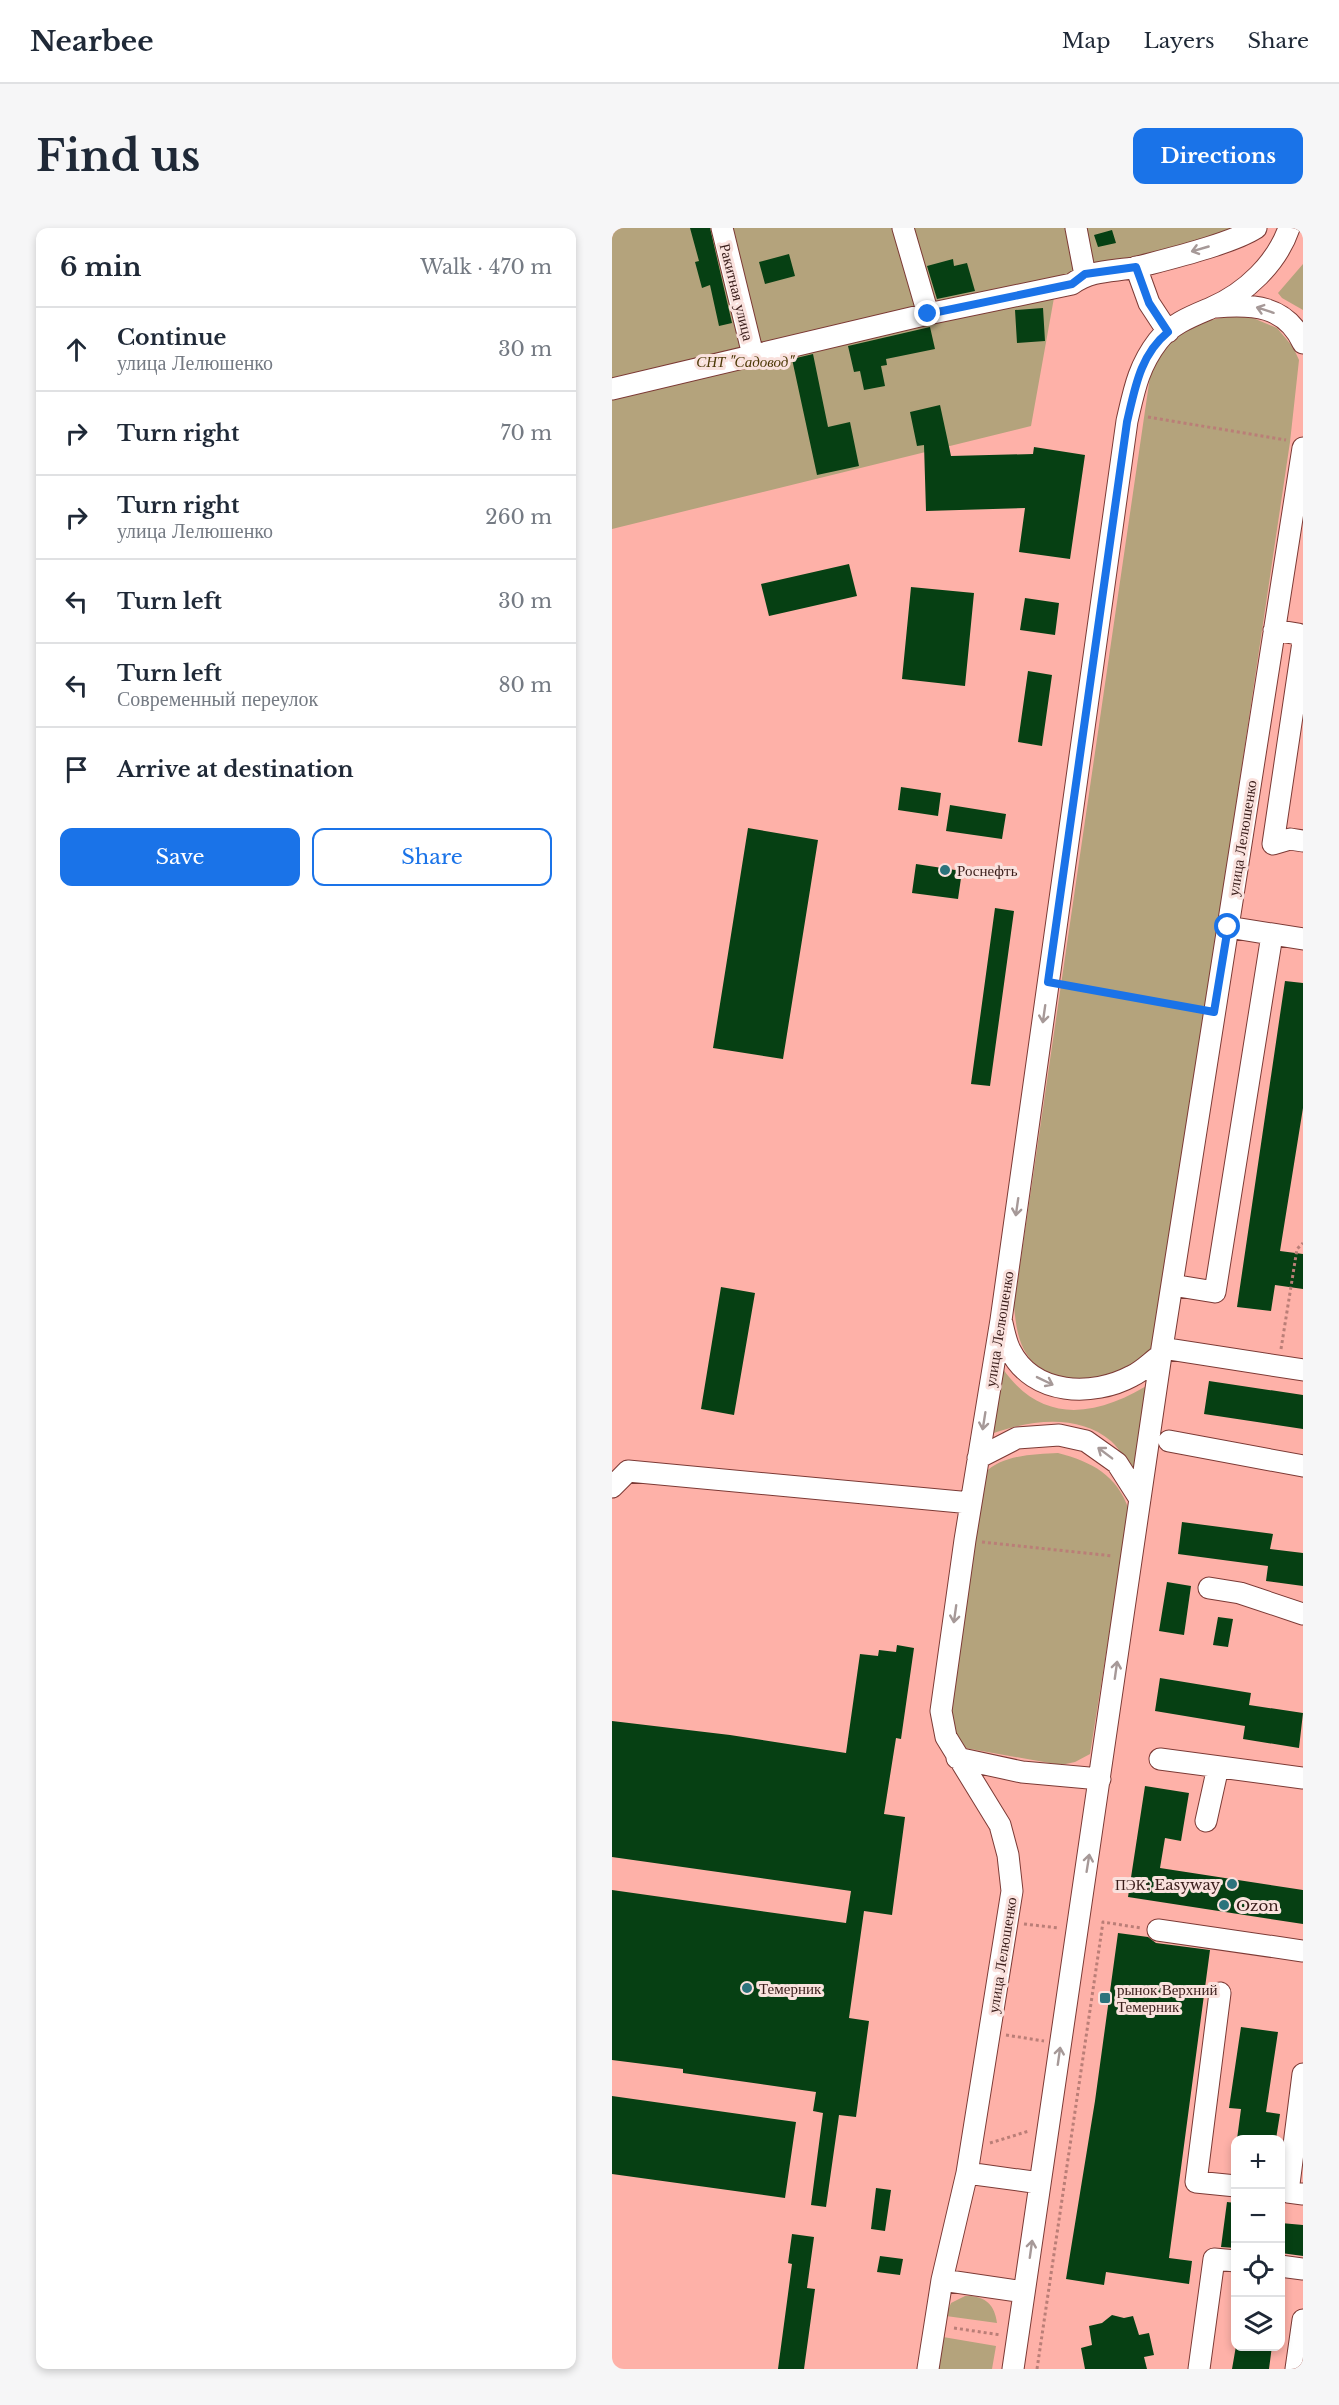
<!DOCTYPE html>
<html lang="en">
<head>
<meta charset="utf-8">
<style>
	body { margin:0; font-family:"Libre Baskerville",serif; background:#f6f6f7; color:#1f2937 }
	.controls { position:absolute; right:18px; bottom:18px; display:grid; overflow:hidden; border-radius:12px; box-shadow:0 3px 9px #0003 }
	.controls button { width:54px; height:54px; display:grid; place-items:center; padding:0; border:0; border-bottom:2px solid #e0e1e3; background:#fff; color:#1f2937; font:30px sans-serif }
	.stop { position:absolute; width:18px; height:18px; margin:-14px; border:4px solid #1a73e8; border-radius:50%; background:#fff }
	.stop.end { background:#1a73e8; border-color:#fff; box-shadow:0 2px 6px #0008 }
	.list { margin:0; padding:0; list-style:none }
	h2 { display:flex; justify-content:space-between; align-items:center; height:78px; margin:0; padding:0 24px; font-size:26px }
	h2 small { font-size:20px; font-weight:400; color:#747a83 }
	.list li { display:grid; grid-template-columns:39px 1fr auto; gap:18px; align-items:center; box-sizing:border-box; height:84px; padding:0 24px; border-top:2px solid #e0e1e3 }
	.list b { display:block; font-size:22px; white-space:nowrap }
	.list p { margin:0; font-size:20px; white-space:nowrap; color:#747a83 }
	.list em { font-size:20px; font-style:normal; color:#747a83 }
	.actions { display:flex; gap:12px; padding:18px 24px }
	.actions a { flex:1; padding:14px 0; border:2px solid #1a73e8; border-radius:12px; text-align:center; font-size:21px; color:#1a73e8 }
	.actions .main { background:#1a73e8; color:#fff }
	.icon { flex:none; width:33px; height:33px; fill:none; stroke:currentColor; stroke-width:2; stroke-linecap:round; stroke-linejoin:round }
	.map { position:relative; flex:none; width:691px; height:2141px; overflow:hidden; border-radius:12px }
	header { display:flex; align-items:center; gap:36px; box-sizing:border-box; height:84px; padding:0 30px; background:#fff; border-bottom:2px solid #e0e1e3 }
	header strong { font-size:28px }
	nav { display:flex; gap:33px; margin-inline-start:auto; font-size:21px }
	.intro { display:flex; align-items:center; justify-content:space-between; box-sizing:border-box; height:144px; padding:0 36px }
	h1 { margin:0; font-size:42px }
	.button { padding:15px 27px; border-radius:12px; background:#1a73e8; color:#fff; font-size:21px; font-weight:700 }
	main { display:flex; gap:36px; padding:0 36px }
	aside { flex:1; background:#fff; border-radius:12px; box-shadow:0 3px 9px #0003 }
	.map>svg:first-child { display:block }
	.green { fill:#b4a37c }
	.building { fill:#064013 }
	.lines { fill:none; stroke-linecap:round; stroke-linejoin:round }
	.minor-casing { stroke:#7c3a35; stroke-width:23 }
	.path { stroke:#ba7e77; stroke-width:3; stroke-dasharray:3 3; stroke-linecap:butt }
	.minor { stroke:#fff; stroke-width:21 }
	.oneway { stroke:#a69998 }
	.route { stroke:#1a73e8; stroke-width:8 }
	.poi-dot { fill:#2b737c; stroke:#fae2de; stroke-width:2 }
	.labels { text-anchor:middle; dominant-baseline:central; stroke-width:6; stroke-linejoin:round; paint-order:stroke }
	.street-label { font-size:15px; fill:#391c19; stroke:#fae2de }
	.park-label { font-size:15px; font-style:italic; fill:#4c3907; stroke:#fae2de }
	.poi-label { font-size:15px; fill:#391c19; stroke:#fae2de; text-anchor:start }
</style>
</head>
<body>
<header>
<strong>Nearbee</strong>
<nav><a>Map</a><a>Layers</a><a>Share</a></nav>
</header>
<div class="intro"><h1>Find us</h1><a class="button">Directions</a></div>
<main>
<aside>
<h2>6 min<small>Walk · 470 m</small></h2>
<ul class="list">
<li><svg class="icon" aria-label="ahead" viewBox="0 0 24 24"><path d="M12 20V5M6 11l6-6 6 6"/></svg><div><b>Continue</b><p>улица Лелюшенко</p></div><em>30 m</em></li>
<li><svg class="icon" aria-label="right" viewBox="0 0 24 24"><path d="M7 20v-9h11M14 6l5 5-5 5"/></svg><div><b>Turn right</b></div><em>70 m</em></li>
<li><svg class="icon" aria-label="right" viewBox="0 0 24 24"><path d="M7 20v-9h11M14 6l5 5-5 5"/></svg><div><b>Turn right</b><p>улица Лелюшенко</p></div><em>260 m</em></li>
<li><svg class="icon" aria-label="left" viewBox="0 0 24 24"><path d="M17 20v-9H6M10 6l-5 5 5 5"/></svg><div><b>Turn left</b></div><em>30 m</em></li>
<li><svg class="icon" aria-label="left" viewBox="0 0 24 24"><path d="M17 20v-9H6M10 6l-5 5 5 5"/></svg><div><b>Turn left</b><p>Современный переулок</p></div><em>80 m</em></li>
<li><svg class="icon" aria-label="arrive" viewBox="0 0 24 24"><path d="M6 21V4h12l-3 4 3 4H6"/></svg><div><b>Arrive at destination</b></div></li>
</ul>
<div class="actions"><a class="main">Save</a><a>Share</a></div>
</aside>
<div class="map">
<svg width="691" height="2141" viewBox="0 0 691 2141">
	<rect width="100%" height="100%" fill="#feb1a8"/>
	<!-- green -->
	<path class="green" d="M0 0H642L445 53 419 198 0 301Z
		M691 36V82L670 70 666 65Z
		M623 88 641 90 665 100 681 119 687 132 678 214 545 1109C538 1121 530 1138 516 1144 506 1149 487 1155 476 1156 462 1157 431 1144 421 1134 406 1119 404 1098 402 1078L540 135C562 102 584 93 623 88Z
		M391 1141C432 1200 490 1187 542 1153L525 1251C517 1239 510 1223 499 1213 466 1185 417 1192 379 1206Z
		M446 1225C480 1234 505 1247 517 1282L478 1526 463 1534 449 1537 353 1520 346 1513 336 1482 373 1245C389 1227 423 1226 446 1225Z
		M353 2068C372 2067 383 2076 385 2095L334 2088 339 2075Z
		M331 2109 384 2118 380 2141H326Z"/>
	<!-- building -->
	<path class="building" d="M78 0H98L120 95 107 98 98 57 90 60 83 34 87 33Z
		M500 2 504 15 486 19 482 7Z
		M177 26 183 48 153 56 147 34Z
		M341 31 342 38 355 35 363 63 325 71 315 38Z
		M431 80 433 113 405 115 403 82Z
		M318 99 323 121 274 131 275 137 269 138 273 158 252 162 248 143 242 144 236 118Z
		M201 126 216 199 238 194 247 238 205 247 180 131Z
		M328 177 339 228 421 226 422 219 473 227 458 331 407 324 413 280 314 283 312 217 305 218 298 184Z
		M237 336 245 368 157 388 149 356Z
		M299 359 362 365 353 458 290 451Z
		M413 370 447 375 443 407 408 402Z
		M416 443 440 447 430 518 406 514Z
		M289 559 329 565 326 588 286 582Z
		M338 577 394 586 390 611 334 603Z
		M136 600 206 612 171 831 101 820Z
		M304 636 350 643 346 671 300 665Z
		M383 680 402 683 378 858 359 856Z
		M673 753 691 755V880L668 1023 691 1026V1061L663 1057 659 1083 625 1079Z
		M109 1059 143 1065 122 1187 89 1181Z
		M597 1153 691 1167V1201L592 1186Z
		M570 1294 661 1306 658 1321 691 1325V1358L654 1353 656 1338 566 1326Z
		M555 1354 579 1358 572 1407 547 1403Z
		M606 1389 621 1391 616 1419 601 1417Z
		M285 1417 302 1420 289 1511 284 1510 272 1586 293 1589 280 1687 252 1683 237 1790 257 1793 244 1889 227 1887 214 1979 199 1977 211 1885 201 1883 204 1864 71 1845V1841L0 1832V1662L234 1695 239 1663 0 1629V1493L118 1507 234 1525 248 1426 266 1428 267 1422 284 1424Z
		M548 1450 639 1465 637 1477 691 1485 687 1520 631 1511 633 1498 543 1483Z
		M533 1558 577 1565 569 1613 553 1610 548 1640 691 1662V1696L516 1669Z
		M506 1705 536 1709 544 1715 598 1722 557 2030 580 2033 577 2056 494 2044 492 2057 454 2051 483 1873Z
		M629 1799 666 1804 654 1884 668 1886 664 1911H625L629 1881 617 1880Z
		M0 1868 184 1894 173 1970 0 1946Z
		M264 1960 279 1962 273 2003 259 2001Z
		M615 1974 624 1975V2020L609 2019Z
		M669 1995 691 1997V2028L669 2025Z
		M180 2006 202 2009 195 2060 203 2061 192 2141H166L180 2036 176 2035Z
		M268 2028 291 2031 288 2047 265 2044Z
		M500 2087 512 2090 521 2088 527 2107 537 2105 542 2127 532 2129 535 2141H473L469 2120 480 2117 477 2098 490 2095Z
		M624 2118H660L657 2141H620Z"/>
	<g class="lines">
		<defs>
			<path id="minor" d="M110 0 141 127
				M291 0 316 86
				M464 0 473 47
				M524 39 537 75 556 104
				M604 79C640 76 674 77 691 115
				M0 161 316 86 460 56C481 41 501 44 526 39 556 31 619 16 644 0
				M662 402 686 406 691 414 661 616 678 611 691 613
				M616 699 691 711
				M560 1057 603 1064 660 707
				M390 1095C392 1104 394 1114 398 1122 421 1168 481 1169 520 1148 531 1143 540 1133 550 1126
				M550 1120 691 1142
				M557 1213 691 1238
				M366 1230 405 1210 447 1207 474 1213 505 1235 528 1271
				M0 1259 16 1243 359 1275
				M597 1360 628 1365 691 1386
				M345 1530 410 1544 488 1551
				M548 1531 691 1550
				M594 1593 606 1539
				M546 1702 691 1723
				M608 1765 584 1954 624 1958
				M691 1846 676 1964 691 1966
				M355 1945 428 1955
				M668 2038 691 2041
				M330 2052 412 2064
				M316 2141 330 2052 355 1945 400 1663 396 1627 388 1597 334 1509 329 1483 353 1312 389 1092 515 193C522 163 526 139 546 113 559 96 580 88 599 80 634 65 665 35 677 0
				M401 2141 550 1120 691 220
				M587 2141 602 2031 624 2033
				M684 2141 691 2092"/>
		</defs>
		<!-- minor casing -->
		<use href="#minor" class="minor-casing"/>
		<!-- path -->
		<path class="path" d="M536 189 674 212
			M453 757 585 781
			M669 1121 685 1021 691 1015
			M370 1314 501 1328
			M412 1696 447 1700
			M394 1807 432 1813
			M378 1915 417 1903
			M342 2100 389 2107
			M425 2141 491 1694 529 1700"/>
		<!-- minor -->
		<use href="#minor" class="minor"/>
	</g>
	<!-- one-way arrows -->
	<defs><path id="oneway-shaft" d="M-6 0H5M1.5-3L5.5 0L1.5 3" fill="none" stroke-width="1.6" stroke-linecap="round" stroke-linejoin="round" transform="scale(1.5)"/></defs>
	<g class="oneway">
		<use href="#oneway-shaft" transform="translate(588 21) rotate(164)"/>
		<use href="#oneway-shaft" transform="translate(653 82) rotate(-162)"/>
		<use href="#oneway-shaft" transform="translate(432 786) rotate(98)"/>
		<use href="#oneway-shaft" transform="translate(405 979) rotate(98)"/>
		<use href="#oneway-shaft" transform="translate(433 1153) rotate(26)"/>
		<use href="#oneway-shaft" transform="translate(372 1193) rotate(99)"/>
		<use href="#oneway-shaft" transform="translate(493 1225) rotate(-143)"/>
		<use href="#oneway-shaft" transform="translate(343 1386) rotate(98)"/>
		<use href="#oneway-shaft" transform="translate(504 1442) rotate(-82)"/>
		<use href="#oneway-shaft" transform="translate(476 1635) rotate(-81)"/>
		<use href="#oneway-shaft" transform="translate(447 1828) rotate(-82)"/>
		<use href="#oneway-shaft" transform="translate(419 2021) rotate(-82)"/>
	</g>
	<g class="lines">
		<!-- route -->
		<path class="route" d="M316 86 460 56 473 46 524 39 537 75 556 104C528 127 523 160 515 194L436 754 602 784 616 699"/>
	</g>
	<!-- markers -->
	<g class="poi-dot">
		<circle cx="333" cy="642" r="6"/>
		<circle cx="620" cy="1656" r="6"/>
		<circle cx="612" cy="1677" r="6"/>
		<circle cx="135" cy="1760" r="6"/>
		<rect x="487" y="1764" width="12" height="12" rx="3"/>
	</g>
	<g class="labels">
		<!-- street labels -->
		<g class="street-label">
			<text transform="translate(125 64) rotate(76)">Ракитная улица</text>
			<text transform="translate(630 610) rotate(-81)">улица Лелюшенко</text>
			<text transform="translate(387 1101) rotate(-81)">улица Лелюшенко</text>
			<text transform="translate(390 1727) rotate(-81)">улица Лелюшенко</text>
		</g>
		<!-- park labels -->
		<g class="park-label">
			<text x="133" y="133">СНТ "Садовод"</text>
		</g>
		<!-- poi labels -->
		<g class="poi-label">
			<text x="345" y="642">Роснефть</text>
			<text x="608" y="1656" text-anchor="end">ПЭК: Easyway</text>
			<text x="624" y="1677">Ozon</text>
			<text x="147" y="1760">Темерник</text>
			<text x="505" y="1761">рынок Верхний<tspan x="505" dy="17">Темерник</tspan></text>
		</g>
	</g>
</svg>
<div class="controls">
<button>+</button>
<button>−</button>
<button><svg class="icon" aria-label="locate" viewBox="0 0 24 24"><circle cx="12" cy="12" r="6"/><path d="M12 2v4M12 18v4M2 12h4M18 12h4"/></svg></button>
<button><svg class="icon" aria-label="layers" viewBox="0 0 24 24"><path d="M12 4l9 5-9 5-9-5zM3 14l9 5 9-5"/></svg></button>
</div>
<div class="stop" style="left:616px;top:699px"></div>
<div class="stop end" style="left:316px;top:86px"></div>
</div>
</main>
</body>
</html>
